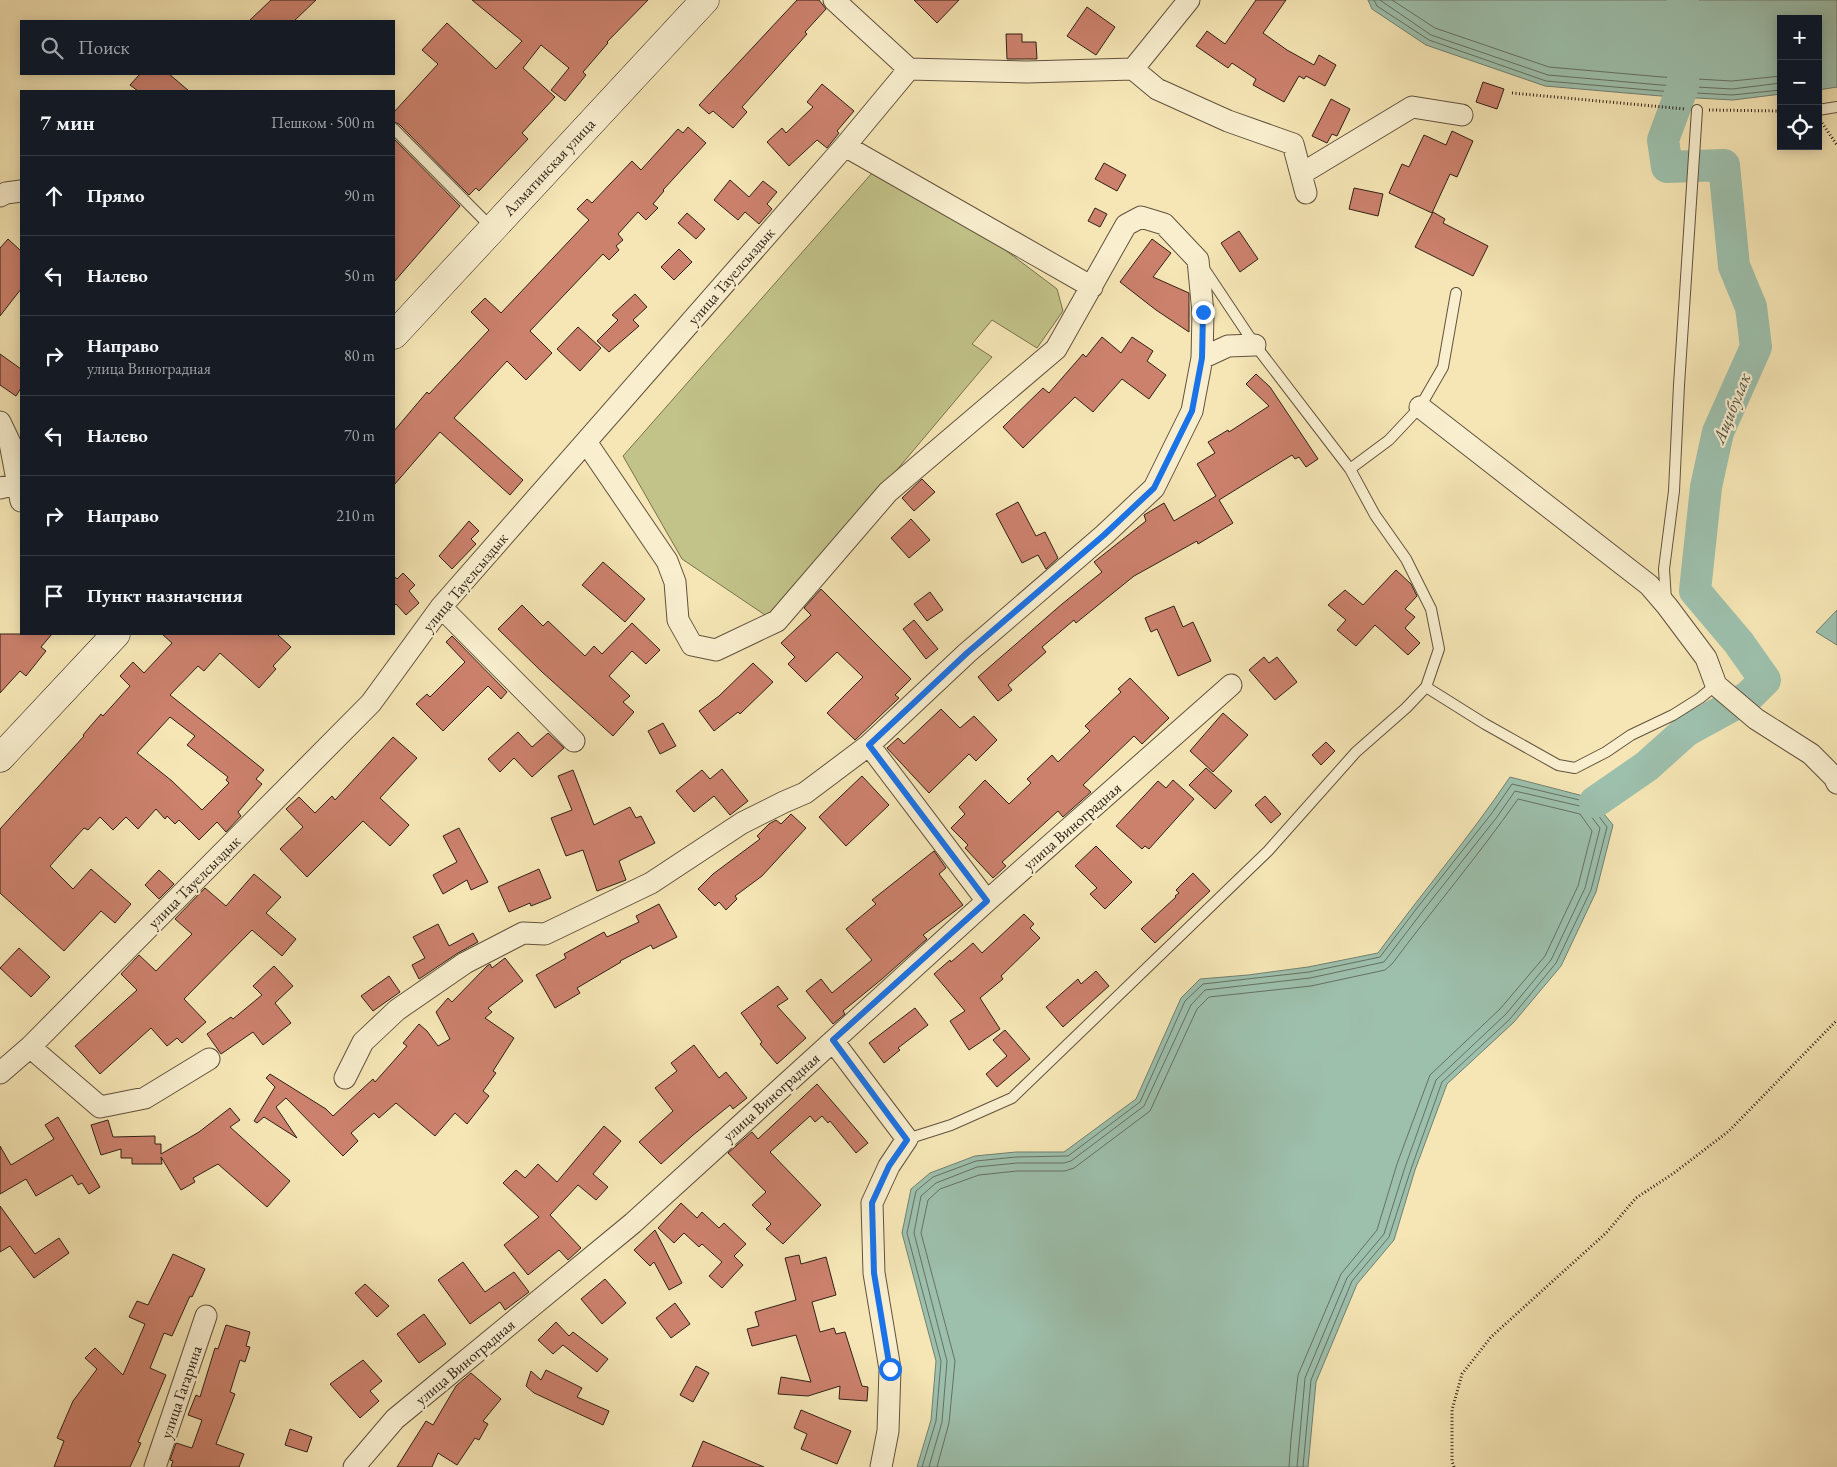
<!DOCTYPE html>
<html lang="ru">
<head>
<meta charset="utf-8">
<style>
	body { margin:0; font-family:"EB Garamond",serif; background:#242831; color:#f1f3f6 }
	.controls { position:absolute; right:15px; top:15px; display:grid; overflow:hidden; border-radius:0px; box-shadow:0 2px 12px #0003 }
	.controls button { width:45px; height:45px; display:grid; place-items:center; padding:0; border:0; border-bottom:1px solid #363941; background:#171b24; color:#f1f3f6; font:25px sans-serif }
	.stop { position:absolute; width:15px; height:15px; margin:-11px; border:4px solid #1a73e8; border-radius:50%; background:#fff }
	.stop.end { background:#1a73e8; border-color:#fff; box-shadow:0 1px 5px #0008 }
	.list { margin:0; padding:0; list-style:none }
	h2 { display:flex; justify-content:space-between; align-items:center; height:65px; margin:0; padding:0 20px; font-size:21px }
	h2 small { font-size:16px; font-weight:400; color:#9ea1a6 }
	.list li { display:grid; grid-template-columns:32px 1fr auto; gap:15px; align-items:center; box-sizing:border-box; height:80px; padding:0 20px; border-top:1px solid #363941 }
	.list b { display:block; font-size:19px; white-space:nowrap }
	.list p { margin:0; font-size:16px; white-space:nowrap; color:#9ea1a6 }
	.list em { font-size:16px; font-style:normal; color:#9ea1a6 }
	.icon { flex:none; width:28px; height:28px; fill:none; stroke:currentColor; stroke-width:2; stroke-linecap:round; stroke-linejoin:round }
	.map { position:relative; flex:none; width:1837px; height:1467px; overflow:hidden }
	.search { position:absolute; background:#171b24; box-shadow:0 2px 12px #0003; left:20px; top:20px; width:375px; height:55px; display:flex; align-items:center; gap:12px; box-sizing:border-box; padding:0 18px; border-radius:0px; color:#9ea1a6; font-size:19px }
	.panel { position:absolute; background:#171b24; box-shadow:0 2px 12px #0003; left:20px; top:90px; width:375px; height:545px; border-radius:0px }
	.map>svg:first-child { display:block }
	.green { fill:#c2c389; stroke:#797250 }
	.water { fill:#9dc0ad; stroke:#718071 }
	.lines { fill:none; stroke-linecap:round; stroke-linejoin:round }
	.shore { stroke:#667062; stroke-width:1 }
	.river { stroke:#9dc0ad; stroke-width:32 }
	.building { fill:#cc816d; stroke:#302117; fill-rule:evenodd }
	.lane-casing { stroke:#62523e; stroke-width:12 }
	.street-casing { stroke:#62523e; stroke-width:23 }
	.secondary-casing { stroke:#302117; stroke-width:29 }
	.path { stroke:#302117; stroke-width:3; stroke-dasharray:1 2.5; stroke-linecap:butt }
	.lane { stroke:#f9efcf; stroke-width:10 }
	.street { stroke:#f9efcf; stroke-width:21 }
	.secondary { stroke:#f9efcf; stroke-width:28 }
	.route { stroke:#1a73e8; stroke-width:6 }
	.labels { text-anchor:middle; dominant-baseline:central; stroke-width:4.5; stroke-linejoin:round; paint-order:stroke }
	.street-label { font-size:16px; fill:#302117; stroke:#f9efcf }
	.water-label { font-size:18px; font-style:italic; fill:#515144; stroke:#f9efcf }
</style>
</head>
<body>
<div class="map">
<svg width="1837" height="1467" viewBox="0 0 1837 1467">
	<rect width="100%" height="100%" fill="#f6e6b5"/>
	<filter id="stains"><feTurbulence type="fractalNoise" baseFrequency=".004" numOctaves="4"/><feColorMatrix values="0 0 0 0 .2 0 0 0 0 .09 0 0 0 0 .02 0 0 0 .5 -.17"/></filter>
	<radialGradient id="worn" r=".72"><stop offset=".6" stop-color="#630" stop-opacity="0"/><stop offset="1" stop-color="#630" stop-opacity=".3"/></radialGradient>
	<!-- green -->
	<path class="green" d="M872 173 980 231 1057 289 1063 311 1037 348 992 320 972 344 992 357 853 522 768 617 682 559 623 456Z"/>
	<!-- water -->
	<path class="water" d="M1368 0H1837V87L1818 90V19H1781V94L1733 100 1661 96 1545 86 1426 45 1372 9Z
		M1837 610V645L1816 632Z
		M1510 777 1591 798 1613 825 1596 892 1561 966 1514 1022 1447 1084 1415 1170 1394 1240 1357 1284 1316 1382 1308 1467H917L931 1420 936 1361 902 1233 911 1189 930 1173 975 1156 1016 1152H1064L1136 1099 1181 998 1200 979 1248 975 1308 967 1378 953C1421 894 1469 838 1510 777Z"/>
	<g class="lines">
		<!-- shore -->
		<path class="shore" d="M1374 0 1377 6 1429 40 1546 81 1661 91 1732 95 1781 90
			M1380 0 1431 35 1548 75 1661 85 1732 89 1781 83
			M1392 0 1435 28 1549 67 1662 77 1732 81 1781 76
			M922 1467 936 1421 941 1361 907 1233 916 1191 933 1177 976 1161 1016 1157 1068 1156 1140 1102 1185 1001 1203 984 1309 972 1380 957 1417 908 1492 813 1512 784 1588 802 1607 827 1591 890 1556 963 1510 1019 1442 1082 1411 1169 1389 1237 1352 1281 1311 1380 1303 1467
			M929 1467 942 1422 947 1361 914 1233 921 1196 936 1183 977 1167 1017 1163H1064L1071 1161 1144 1106 1191 1005 1205 990 1310 978 1384 962 1422 912 1497 817 1515 791 1584 807 1600 828 1585 888 1551 960 1506 1014 1436 1080 1405 1167 1384 1234 1347 1278 1305 1378 1297 1467
			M937 1467 949 1423 955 1361 921 1233 928 1200 940 1189 979 1175 1017 1171H1065L1074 1168 1150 1111 1197 1009 1209 997 1311 986 1385 970 1392 964C1433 909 1478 856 1518 799L1580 814 1592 831 1578 886 1545 956 1500 1009 1430 1075 1397 1164 1377 1230 1341 1274 1298 1375 1291 1439 1289 1467"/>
		<!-- river -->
		<path class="river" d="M1595 802 1647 766 1686 731 1748 697 1765 680 1739 643 1695 591 1706 487 1718 432 1756 347 1751 307 1734 266 1724 165 1667 167 1663 140 1683 86V0"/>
	</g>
	<!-- building -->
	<path class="building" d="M271 0H316L294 21H249Z
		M472 0H648L607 42 608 43 583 72 586 75 565 101 551 90 569 68 541 45 523 68 555 97 522 133 528 139 479 191 476 188 469 195 399 124 394 122V112L438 64 422 50 447 23 496 69 522 41Z
		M797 0H819L826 9 805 32 807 34 742 107 747 112 733 128 713 111 709 114 699 105Z
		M914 0H959L937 23Z
		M1256 0H1286L1263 33 1287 50 1314 65 1319 55 1336 65 1325 86 1306 76 1304 79 1299 76 1284 102 1253 85 1256 79 1232 63 1228 68 1196 46 1207 31 1225 44Z
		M1087 7 1115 27 1096 55 1067 36Z
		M1006 34H1022V42H1036L1037 59H1007Z
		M140 74H169L189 91H138L130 85Z
		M1483 82 1504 89 1497 109 1476 102Z
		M822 84 854 111 837 131 839 133 827 148 817 140 789 166 767 142 782 128 786 133 813 107 807 102Z
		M1331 99 1350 109 1337 136 1332 134 1327 143 1312 136Z
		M688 127 706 143 663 190 664 191 653 204 658 208 646 220 638 212 618 234 623 240 616 246 619 250 609 260 603 254 530 331 552 353 526 380 507 361 454 418 523 480 510 495 440 432 394 485V431L427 392 429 394 489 330 471 312 485 298 501 313 589 220 577 209 587 199 592 203 632 161 641 170 678 129 683 133Z
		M1452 131 1473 141 1457 177 1450 174 1432 213 1389 193 1402 164 1409 167 1424 135 1446 145Z
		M394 139 460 206 394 282Z
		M1104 163 1126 175 1117 191 1095 179Z
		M730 180 749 197 763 181 777 192 767 204 772 209 759 224 745 212 738 220 714 200Z
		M1354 188 1383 194 1378 216 1349 209Z
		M1095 208 1107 214 1100 227 1088 221Z
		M1433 212 1445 219 1443 223 1488 246 1473 276 1415 247Z
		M687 213 705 229 696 239 678 223Z
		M1239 231 1258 259 1240 272 1221 243Z
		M8 239 21 251V289L0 316V248Z
		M1152 239 1171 253 1153 277 1189 293V332L1156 310 1120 282Z
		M679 249 692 262 674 280 661 267Z
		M635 294 647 307 633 320 639 326 609 352 597 341 618 320 612 315Z
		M578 327 601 348 580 371 557 349Z
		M1102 337 1121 353 1132 337 1153 351 1147 361 1166 375 1149 399 1122 379 1093 412 1075 397 1023 448 1003 427 1043 388 1049 393 1083 354 1086 357Z
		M0 354 21 369V388L16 396 0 385Z
		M1256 374 1270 387 1318 459 1306 467 1299 457 1295 459 1292 455 1219 500 1233 523 1198 544 1197 541 1134 576 1076 623 1074 620 1042 647 1046 652 1008 685 1012 690 998 701 978 677 1062 604 1102 572 1094 562 1146 521 1144 515 1164 503 1174 521 1216 496 1197 464 1215 453 1208 442 1228 430 1229 432 1269 406 1246 384Z
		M922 479 935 492 914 511 902 498Z
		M1018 502 1036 536 1045 532 1058 558 1046 569 1038 555 1022 563 996 514Z
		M911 519 930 540 909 558 891 538Z
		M469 521 479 531 471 539 476 544 452 569 439 556Z
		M603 562 645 599 625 622 582 585Z
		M1396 570 1411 584 1417 596 1405 609 1415 617 1405 628 1420 643 1408 655 1375 625 1356 646 1337 630 1346 620 1328 605 1345 590 1363 605Z
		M403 573 415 585 409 591 419 603 406 615 396 604 394 606V576L397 579Z
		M821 589 911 679 895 695 899 698 855 740 827 713 863 677 837 652 806 682 788 664 795 657 781 643 811 615 804 608Z
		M930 592 943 610 927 621 914 604Z
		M522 605 543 626 548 621 585 656 594 646 602 654 632 623 660 650 646 664 632 651 609 676 630 696 623 702 634 712 613 736 541 671 498 629Z
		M1174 606 1183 627 1193 622 1211 661 1178 676 1157 629 1151 632 1145 618Z
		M914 620 938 649 926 659 903 629Z
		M0 634H52L41 647 46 651 26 676 20 671 0 693Z
		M162 634H277L291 647 273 666 276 669 259 688 220 653 204 671 198 666 170 695 264 770 256 779 262 784 238 812 241 816 226 832 217 822 199 840 179 820 175 824 167 816 165 819 156 809 138 829 126 817 113 830 100 817 88 830 84 828 50 866 73 889 91 869 131 904 115 923 101 911 64 951 0 893V829L84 736 83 735 101 714 103 716 130 686 120 676 133 662 144 673 172 643ZM170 717 195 736 187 745 228 777 226 780 229 783 202 810 172 781 137 753Z
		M452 636 507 692 501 699 488 686 443 731 416 704 427 694 430 697 465 662 446 642Z
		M1264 657 1269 663 1277 657 1297 682 1275 700 1249 670Z
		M753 663 773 682 740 714 738 712 714 731 699 711 719 696Z
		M1130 678 1169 718 1142 744 1134 736 1083 785 1091 792 1063 817 1058 811 1002 862 1006 866 993 878 965 848 968 845 951 828 965 814 959 807 985 780 1009 804 1031 783 1027 779 1052 755 1058 762 1090 731 1085 726 1121 692 1118 689Z
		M941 709 960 728 974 716 997 740 976 761 969 754 929 793 887 748 898 738 904 744Z
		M1223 713 1248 735 1213 772 1190 751Z
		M663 723 676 746 660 754 648 731Z
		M518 732 532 747 548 733 564 748 532 777 514 758 500 772 488 759Z
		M393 737 417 758 380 798 409 825 390 846 363 821 307 877 280 849 303 827 286 809 299 797 315 813 332 796 335 800Z
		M1326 742 1335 751 1321 765 1312 755Z
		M1206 768 1232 791 1215 809 1189 785Z
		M722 769 748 801 730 815 714 796 694 812 676 791 702 770 710 779Z
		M573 770 594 825 630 807 636 818 641 816 655 843 619 861 626 880 597 891 583 850 566 856 551 818 572 810 558 776Z
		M862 776 889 805 846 846 819 817Z
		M1173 780 1194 799 1149 849 1145 846 1142 849 1116 826 1158 781 1166 788Z
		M1265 796 1281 814 1271 823 1255 805Z
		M791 814 806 828 762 876 735 896 737 899 726 910 719 902 715 906 698 889 713 874 760 839 757 836 769 824 776 820 781 824Z
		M459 828 488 882 471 890 467 880 443 894 433 875 457 862 443 836Z
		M1096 846 1132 882 1105 909 1090 894 1097 888 1075 866Z
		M934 851 946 868 939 874 963 905 923 935 927 939 882 979 843 1011 845 1014 833 1024 806 991 821 979 832 993 872 960 846 929 876 904 872 900Z
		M539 869 551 898 531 906 530 903 509 912 498 887Z
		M159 870 174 884 159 899 145 885Z
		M1193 873 1210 891 1155 943 1141 929 1176 897 1175 896 1179 893 1176 890Z
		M254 874 281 897 266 913 296 939 282 956 252 930 184 999 206 1022 182 1043 177 1038 167 1046 151 1028 100 1074 75 1046 137 990 121 974 139 955 156 971 192 934 175 919 205 888 226 906Z
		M659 904 677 937 653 949 651 945 620 961 621 962 577 988 580 993 555 1008 536 975 566 958 564 954 604 932 607 937 639 922 636 916Z
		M1024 914 1034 924 1030 928 1040 938 1001 976 1003 979 980 998 1000 1029 969 1050 950 1021 965 1011 934 974 950 960 951 962 973 943 982 953Z
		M438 924 449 946 473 933 478 942 458 953 419 979 412 965 425 958 413 937Z
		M19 948 50 977 31 997 0 968Z
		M505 958 523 981 488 1008 492 1012 485 1018 514 1038 493 1071 496 1073 483 1091 489 1096 467 1124 455 1113 435 1136 396 1103 379 1118 374 1113 351 1133 358 1141 343 1156 286 1098 276 1107 297 1138 264 1117 257 1123 254 1121 275 1087 266 1078 270 1074 326 1109 333 1116 373 1079 375 1082 407 1046 403 1043 419 1024 427 1031 438 1046 450 1039 436 1012 448 998 452 1002 487 966 490 964 492 968Z
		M274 966 293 986 275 1003 291 1023 263 1045 253 1032 221 1054 207 1034 231 1017 233 1019 262 995 253 986Z
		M1096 971 1109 986 1063 1027 1046 1007 1078 979 1081 984Z
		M389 976 400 992 373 1011 361 996Z
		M778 986 788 999 777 1006 806 1038 777 1064 760 1044 762 1042 741 1013Z
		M915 1008 928 1025 898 1048 900 1050 884 1063 869 1043Z
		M1005 1030 1030 1059 997 1087 986 1074 1007 1056 993 1040Z
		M694 1045 719 1078 726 1072 747 1098 733 1109 730 1105 692 1136 661 1164 639 1142 673 1111 655 1088 677 1071 671 1063Z
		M817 1084 868 1143 856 1153 830 1121 828 1123 822 1116 815 1122 810 1116 770 1152 821 1205 783 1244 766 1229 771 1224 752 1205 766 1192 728 1153 752 1132 758 1139Z
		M230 1108 240 1120 230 1127 290 1181 267 1207 218 1164 193 1178 195 1182 181 1190 161 1157 162 1164H132V1158H121V1149L101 1155 91 1125 108 1120 113 1137 155 1136V1144H161V1154L199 1132Z
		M58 1117 100 1187 89 1194 82 1183 78 1185 72 1175 36 1196 26 1179 0 1194V1146L11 1165 54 1139 45 1125Z
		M604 1126 621 1141 593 1174 608 1187 596 1200 578 1185 550 1215 581 1248 568 1260 559 1250 528 1275 504 1245 539 1217 503 1183 516 1170 525 1178 538 1164 557 1182Z
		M681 1203 697 1218 702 1212 719 1228 724 1223 746 1244 734 1256 743 1265 722 1288 709 1276 722 1262 702 1244 699 1247 684 1233 674 1243 658 1228Z
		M0 1206 35 1254 59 1238 69 1253 34 1278 10 1246 0 1252Z
		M655 1230 682 1283 669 1290 654 1262 650 1266 634 1250Z
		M173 1254 205 1269 192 1297 190 1296 172 1336 164 1333 150 1368 166 1375 138 1442 141 1443 130 1467H54L64 1441 57 1438 73 1401 97 1369 85 1358 95 1348 123 1375 145 1324 129 1317 137 1301 148 1305Z
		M799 1255 801 1264 826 1257 836 1295 812 1302 820 1332 834 1328 836 1334 845 1332 862 1386 868 1387 867 1401 839 1399 840 1386 808 1396 778 1394 781 1377 811 1382 796 1335 752 1346 747 1329 759 1326 755 1312 796 1300 785 1258Z
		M463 1262 485 1292 514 1272 529 1292 505 1310 500 1302 470 1324 438 1280Z
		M605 1279 626 1303 602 1324 581 1299Z
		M365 1284 389 1306 377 1317 355 1293Z
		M675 1303 690 1324 671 1338 656 1318Z
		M424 1314 446 1344 419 1363 397 1334Z
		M556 1322 569 1336 573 1332 608 1359 597 1372 563 1345 553 1354 538 1340Z
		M226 1325 250 1332 246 1346 250 1347 245 1362 240 1360 230 1392 235 1394 216 1444 244 1454 239 1467H171L173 1461 170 1460 176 1443 192 1448 202 1420 188 1415 196 1395 200 1397 215 1348 218 1349Z
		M363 1360 382 1381 370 1391 379 1401 360 1418 330 1384Z
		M696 1366 709 1373 693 1402 680 1395Z
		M546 1370 582 1388 577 1397 609 1411 603 1425 534 1393 526 1386 531 1371 541 1380Z
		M471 1373 501 1399 483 1421 488 1424 479 1440 475 1438 457 1465 438 1453 432 1467H397L426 1421 433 1425 456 1386Z
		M801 1410 851 1431 837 1464 801 1449 807 1434 794 1428Z
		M290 1429 312 1437 307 1452 285 1445Z
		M703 1441 764 1467H692Z"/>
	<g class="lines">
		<defs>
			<path id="lane" d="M1818 110 1837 107
				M394 129 492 228
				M1350 469 1389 440 1420 407 1443 367 1456 293
				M1666 600 1664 569 1674 491 1679 385 1697 110
				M1426 687 1485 724 1558 765 1575 768 1606 752 1631 735 1673 715 1700 698 1716 685
				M907 1139 951 1125 1012 1098 1268 851 1356 752 1406 708 1426 687 1439 649 1431 609 1406 559 1375 515 1350 469 1255 345 1203 267"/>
			<path id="street" d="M834 0 909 69 1027 72 1133 69 1157 89 1228 121 1293 144 1306 193
				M1133 69 1189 0
				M845 146 1092 287
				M1301 174 1412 107 1462 115
				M0 196 6 193 21 191
				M1202 358 1228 346 1255 345
				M1420 407 1649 585 1667 606 1706 658 1716 685 1756 719 1811 754 1834 777 1837 783
				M0 422 10 443 21 501
				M0 488 18 484
				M441 607 574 741
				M869 745 987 901
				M833 1041 907 1139 889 1166 872 1203 874 1273 890 1369 888 1431 881 1467
				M30 1047 100 1107 145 1098 209 1059
				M0 1073 30 1047 371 703 441 607 845 146 909 69
				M345 1078 363 1042 397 1010 465 963 523 933 545 934 651 883 742 823 784 802 805 793 869 745 967 653 1104 535 1154 488 1192 411 1202 358 1203 313 1198 260 1164 224 1141 217 1126 225 1056 349 888 492 777 621 716 650 692 645 678 620 675 582 667 561 586 442
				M155 1467 206 1316
				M354 1467 395 1419 633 1223 987 901 1231 685"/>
			<path id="secondary" d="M394 335 705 0
				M0 758 116 634"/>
		</defs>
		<!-- lane casing -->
		<use href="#lane" class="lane-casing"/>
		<!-- street casing -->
		<use href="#street" class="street-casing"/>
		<!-- secondary casing -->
		<use href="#secondary" class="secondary-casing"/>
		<!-- path -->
		<path class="path" d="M1512 93 1685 109
			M1709 110 1781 111
			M1822 123 1837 145
			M1454 1467 1452 1461V1410L1462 1374 1491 1337 1606 1233 1636 1198 1674 1173 1729 1131 1837 1020"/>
		<!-- lane -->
		<use href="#lane" class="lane"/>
		<!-- street -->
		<use href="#street" class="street"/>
		<!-- secondary -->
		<use href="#secondary" class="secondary"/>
	</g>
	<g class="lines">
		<!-- route -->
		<path class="route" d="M890 1369 874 1273 872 1203 889 1166 907 1140 833 1040 987 901 869 745 967 653 1104 535 1154 488 1192 411 1202 358 1203 312"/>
	</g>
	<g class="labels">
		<!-- street labels -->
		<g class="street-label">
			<text transform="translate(549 167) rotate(-47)">Алматинская улица</text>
			<text transform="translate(731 276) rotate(-49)">улица Тауелсыздык</text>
			<text transform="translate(465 582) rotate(-50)">улица Тауелсыздык</text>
			<text transform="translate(1072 826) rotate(-41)">улица Виноградная</text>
			<text transform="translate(194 882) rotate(-45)">улица Тауелсыздык</text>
			<text transform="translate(771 1097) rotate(-42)">улица Виноградная</text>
			<text transform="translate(465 1362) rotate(-40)">улица Виноградная</text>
			<text transform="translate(181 1392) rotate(-71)">улица Гагарина</text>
		</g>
		<!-- water labels -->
		<g class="water-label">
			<text transform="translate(1731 408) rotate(-68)">Ащибулак</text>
		</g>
	</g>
	<rect width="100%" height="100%" filter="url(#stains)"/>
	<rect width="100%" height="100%" fill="url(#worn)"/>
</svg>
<div class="controls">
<button>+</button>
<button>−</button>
<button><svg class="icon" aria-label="locate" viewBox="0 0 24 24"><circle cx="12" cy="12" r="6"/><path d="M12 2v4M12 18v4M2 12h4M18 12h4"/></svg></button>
</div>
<div class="stop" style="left:890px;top:1369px"></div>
<div class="stop end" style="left:1203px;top:312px"></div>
<div class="search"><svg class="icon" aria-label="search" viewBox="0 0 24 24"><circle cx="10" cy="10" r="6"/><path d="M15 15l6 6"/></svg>Поиск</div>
<section class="panel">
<h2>7 мин<small>Пешком · 500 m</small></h2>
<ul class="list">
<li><svg class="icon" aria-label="ahead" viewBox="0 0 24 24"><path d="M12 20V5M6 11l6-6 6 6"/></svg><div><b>Прямо</b></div><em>90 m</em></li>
<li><svg class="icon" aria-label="left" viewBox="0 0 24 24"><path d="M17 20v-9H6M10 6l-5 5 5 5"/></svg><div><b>Налево</b></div><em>50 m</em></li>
<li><svg class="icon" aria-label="right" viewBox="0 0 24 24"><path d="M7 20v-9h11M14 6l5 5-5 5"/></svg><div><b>Направо</b><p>улица Виноградная</p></div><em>80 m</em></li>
<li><svg class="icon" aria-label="left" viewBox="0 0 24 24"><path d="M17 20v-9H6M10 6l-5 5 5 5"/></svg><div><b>Налево</b></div><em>70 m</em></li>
<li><svg class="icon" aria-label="right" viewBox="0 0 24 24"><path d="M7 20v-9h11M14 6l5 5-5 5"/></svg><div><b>Направо</b></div><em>210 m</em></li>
<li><svg class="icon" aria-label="arrive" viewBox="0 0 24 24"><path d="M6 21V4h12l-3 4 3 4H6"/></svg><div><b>Пункт назначения</b></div></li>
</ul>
</section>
</div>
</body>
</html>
